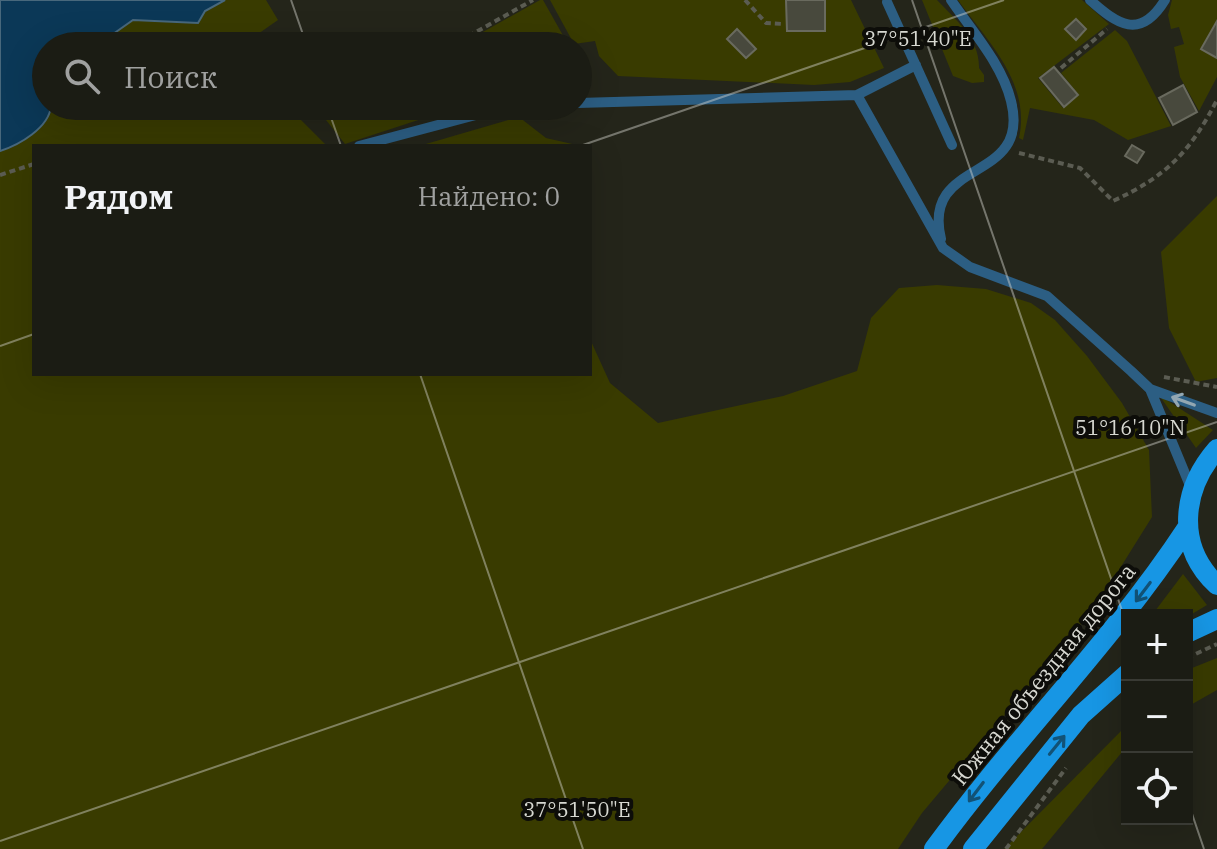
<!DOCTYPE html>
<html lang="ru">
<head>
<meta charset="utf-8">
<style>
	body { margin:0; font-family:"IBM Plex Serif",serif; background:#282922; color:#f1f3f6 }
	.controls { position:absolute; right:24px; bottom:24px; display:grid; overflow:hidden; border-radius:0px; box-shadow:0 8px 32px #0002 }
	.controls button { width:72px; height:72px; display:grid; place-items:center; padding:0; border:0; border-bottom:2px solid #393a34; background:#1b1c14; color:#f1f3f6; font:40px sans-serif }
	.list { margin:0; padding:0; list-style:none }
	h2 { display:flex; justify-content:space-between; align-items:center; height:104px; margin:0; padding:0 32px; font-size:34px }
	h2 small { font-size:26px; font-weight:400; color:#a0a1a0 }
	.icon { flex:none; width:44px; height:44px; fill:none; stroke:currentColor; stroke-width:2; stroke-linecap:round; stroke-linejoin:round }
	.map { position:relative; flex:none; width:1217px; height:849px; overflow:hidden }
	.search { position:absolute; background:#1b1c14; box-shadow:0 8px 32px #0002; left:32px; top:32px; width:560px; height:88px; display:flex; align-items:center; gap:20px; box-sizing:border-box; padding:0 28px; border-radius:44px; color:#a0a1a0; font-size:30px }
	.panel { position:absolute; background:#1b1c14; box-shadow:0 8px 32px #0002; left:32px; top:144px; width:560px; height:232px; border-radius:0px }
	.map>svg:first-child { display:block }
	.green { fill:#393b00 }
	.water { fill:#0b3857; stroke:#48687c; stroke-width:2 }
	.building { fill:#48493d; stroke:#696a5e; stroke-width:2 }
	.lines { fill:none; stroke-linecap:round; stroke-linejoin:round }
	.path { stroke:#5b5c52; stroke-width:4; stroke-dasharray:6 4; stroke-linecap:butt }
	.service { stroke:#2c5e83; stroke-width:10 }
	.primary { stroke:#1796e4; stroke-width:20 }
	.oneway { stroke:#93a7b2 }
	.oneway2 { stroke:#125276 }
	.ticks { fill:none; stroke:#d7d8d1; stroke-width:2; stroke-opacity:0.45 }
	.labels { text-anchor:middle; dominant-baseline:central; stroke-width:8; stroke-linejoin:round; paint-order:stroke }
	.street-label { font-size:22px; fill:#d7d8d1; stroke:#0d0d09 }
	.ticks-label { font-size:20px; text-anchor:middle; fill:#d7d8d1; stroke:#0d0d09; stroke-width:8; stroke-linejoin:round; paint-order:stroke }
</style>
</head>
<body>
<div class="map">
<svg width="1217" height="849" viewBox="0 0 1217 849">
	<rect width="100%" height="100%" fill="#24251a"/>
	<!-- green -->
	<path class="green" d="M225 0H266L278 20 241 46H96L133 20 198 22 205 11Z
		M540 0H543L569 46H458Z
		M550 0H851L884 68 850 82 814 85 618 76 599 56 595 41 574 44Z
		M922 0H937C955 19 980 39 979 68L984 75V82L972 83 953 76Z
		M958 0H1082L1109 24 1038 78 1063 108 1079 95 1061 73 1115 30 1127 41 1171 126 1128 140 1094 120 1030 108 1023 140 1019 138C1031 83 988 42 958 0Z
		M1172 0H1217V77L1199 111 1180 77 1174 47 1184 44 1179 27 1171 29 1168 15Z
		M51 106H287L327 146H34V374H590V339L610 383 658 423 783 396 857 371 871 318 899 288 937 285 986 289 1031 303 1055 320 1087 356 1122 403 1149 450 1152 517 1097 605 922 813 898 849H0V151L51 113Z
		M351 106H461L345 144 326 120Z
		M519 117 546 138 581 146H419Z
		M1217 196V378L1196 382 1169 328 1161 252Z
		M1159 395 1213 430 1196 448Z
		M1183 574 1207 605 1187 617 1152 615Z
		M1217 658V690L1187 707V670Z
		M1127 725V746L1042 849H1004Z"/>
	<!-- water -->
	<path class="water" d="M0 0H225L205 11 198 23 133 20 96 46H46V106H51C49 128 19 145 0 151Z"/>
	<!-- building -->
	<path class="building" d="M786 0H825V31H787Z
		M1076 19 1086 29 1076 40 1065 29Z
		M1217 21V58L1201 49Z
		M737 29 756 49 746 58 727 39Z
		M1054 67 1078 95 1064 107 1040 78Z
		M1183 85 1197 112 1173 125 1159 98Z
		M1132 145 1144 152 1137 163 1125 156Z"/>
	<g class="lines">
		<!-- path -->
		<path class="path" d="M745 0 766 23 783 24
			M451 46 533 0
			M1061 68 1107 29
			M316 106 325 117 345 106
			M1019 153 1080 168 1113 201C1167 176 1190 152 1217 100
			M0 175 34 164
			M1164 377 1217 387
			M1187 658 1217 644
			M1006 849 1066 768"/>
		<!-- service -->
		<path class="service" d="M1090 0C1117 24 1140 41 1165 0
			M887 2 952 145
			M857 95 916 65
			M578 103 857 95 943 248 970 267 1047 296 1131 371 1150 389 1191 488
			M359 146 509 106
			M941 239C921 156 1032 185 1011 101 1002 64 972 31 951 0
			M1150 389 1217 413"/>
		<!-- primary -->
		<path class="primary" d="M1217 449C1182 489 1175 546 1217 585
			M1187 633 1217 619
			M934 849C1014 739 1112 642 1187 528
			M973 849 1081 715 1127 674"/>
	</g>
	<!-- one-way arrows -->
	<defs><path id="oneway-shaft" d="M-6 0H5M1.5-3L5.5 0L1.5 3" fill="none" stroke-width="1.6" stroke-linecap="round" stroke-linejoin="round" transform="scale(2)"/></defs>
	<use class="oneway" href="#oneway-shaft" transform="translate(1183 401) rotate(-160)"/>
	<g class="oneway2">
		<use href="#oneway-shaft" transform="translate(1143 592) rotate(127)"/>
		<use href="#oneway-shaft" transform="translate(1057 745) rotate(-51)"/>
		<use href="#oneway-shaft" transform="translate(976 792) rotate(127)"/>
	</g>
	<!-- ticks -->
	<path class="ticks" d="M291 0 307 46M912 0 1127 625M327 106 341 146M580 146 1004 0M0 346 34 334M420 374 583 849M1187 799 1204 849M0 841 1217 422"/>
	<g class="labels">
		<!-- street labels -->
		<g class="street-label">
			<text transform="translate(1043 674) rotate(-51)">Южная объездная дорога</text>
		</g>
	</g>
	<g class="ticks-label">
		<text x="918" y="46">37°51'40"E</text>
		<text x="1130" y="435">51°16'10"N</text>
		<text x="577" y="817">37°51'50"E</text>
	</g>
</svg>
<div class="controls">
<button>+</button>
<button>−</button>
<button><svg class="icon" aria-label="locate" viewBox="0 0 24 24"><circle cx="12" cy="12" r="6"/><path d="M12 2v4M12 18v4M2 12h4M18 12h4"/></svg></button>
</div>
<div class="search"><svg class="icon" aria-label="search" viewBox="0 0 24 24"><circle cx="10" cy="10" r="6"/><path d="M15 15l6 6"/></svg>Поиск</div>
<section class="panel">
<h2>Рядом<small>Найдено: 0</small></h2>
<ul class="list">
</ul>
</section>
</div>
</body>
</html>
